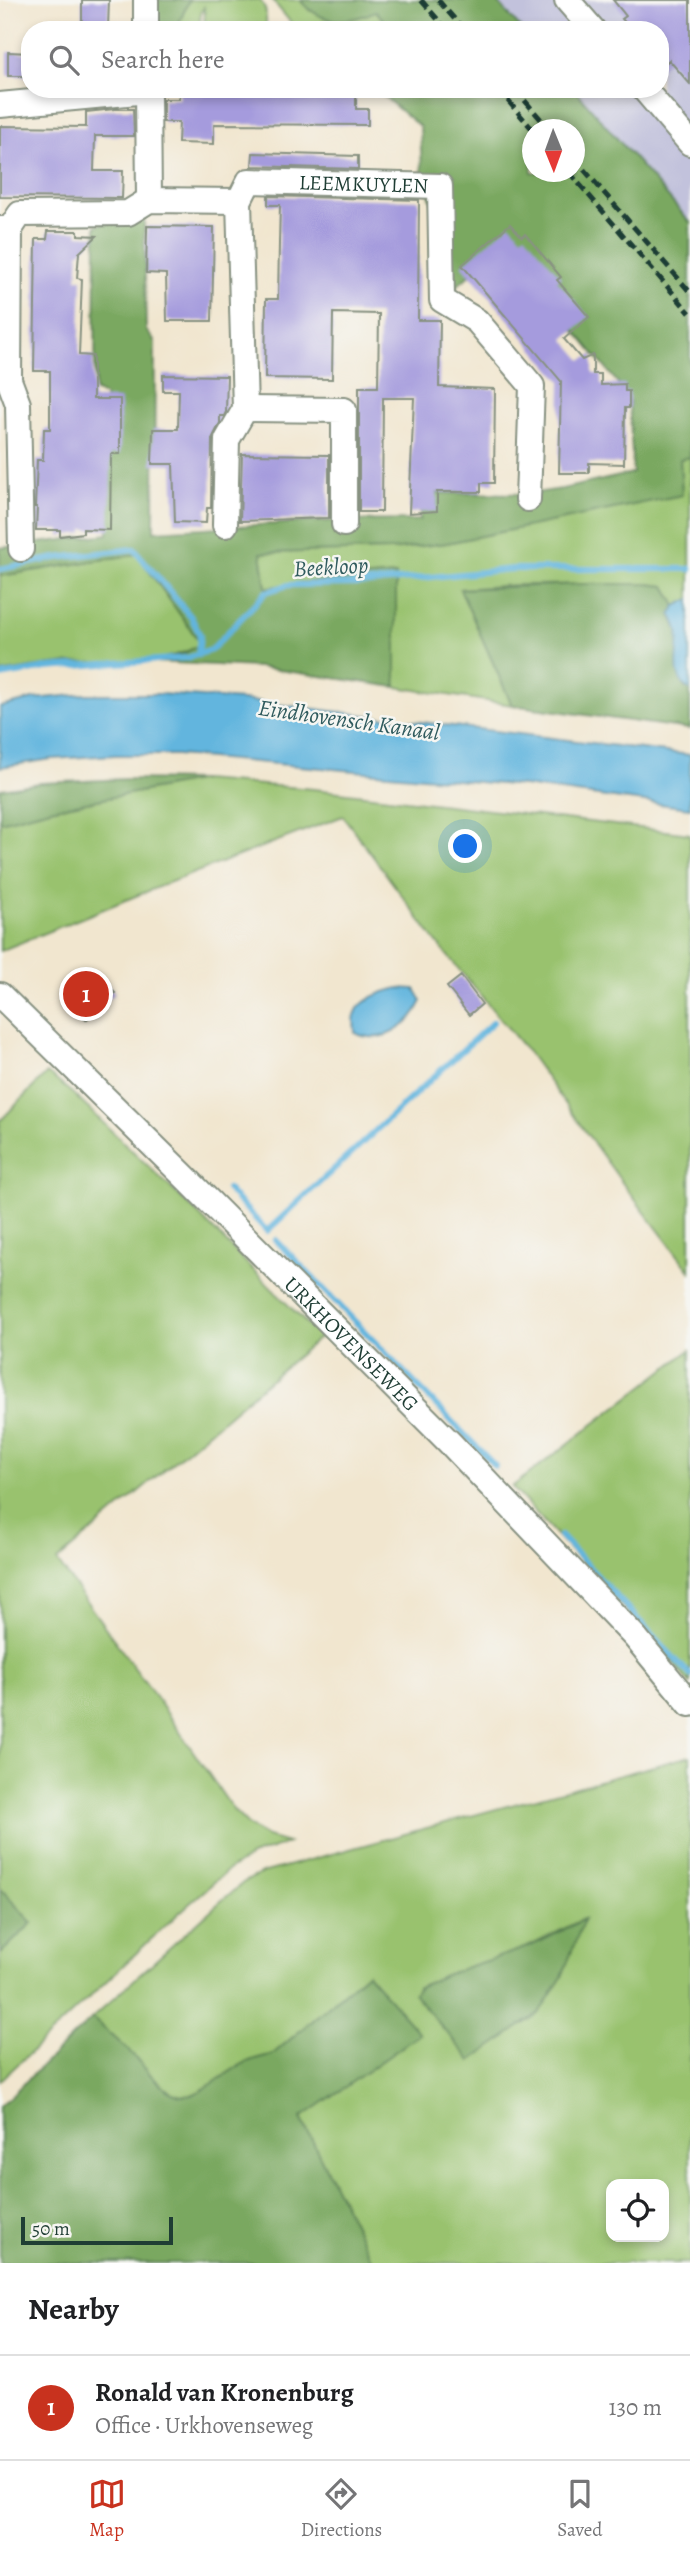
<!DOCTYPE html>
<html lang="en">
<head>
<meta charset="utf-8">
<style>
	body { margin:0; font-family:Alegreya,serif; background:#f2f2f2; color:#202124 }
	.controls { position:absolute; right:21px; bottom:21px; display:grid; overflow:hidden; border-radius:14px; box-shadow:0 4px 10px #0003 }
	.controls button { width:63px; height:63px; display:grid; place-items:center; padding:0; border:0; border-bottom:2px solid #e0e0e0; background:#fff; color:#202124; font:35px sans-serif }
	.compass { position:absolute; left:522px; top:119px; width:63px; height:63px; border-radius:50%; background:#fff; box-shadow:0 4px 10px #0003; rotate:179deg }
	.scale { position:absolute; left:21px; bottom:18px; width:152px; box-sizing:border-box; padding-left:7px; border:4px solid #1f3d34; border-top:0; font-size:19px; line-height:24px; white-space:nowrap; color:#1f3d34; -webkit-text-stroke:5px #f6f6f2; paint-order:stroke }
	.you { position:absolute; left:466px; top:847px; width:24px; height:24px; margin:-18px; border:5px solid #fff; border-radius:50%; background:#1a73e8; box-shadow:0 0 0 10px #1a73e833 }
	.badge { display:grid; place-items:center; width:46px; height:46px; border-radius:50%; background:#c8321e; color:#fff; font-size:23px; font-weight:700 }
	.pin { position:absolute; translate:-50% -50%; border:4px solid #fff; box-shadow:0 2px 7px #0006 }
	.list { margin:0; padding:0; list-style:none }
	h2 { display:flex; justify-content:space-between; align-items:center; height:91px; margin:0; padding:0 28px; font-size:30px }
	h2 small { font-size:23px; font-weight:400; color:#757577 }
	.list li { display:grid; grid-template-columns:46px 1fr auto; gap:21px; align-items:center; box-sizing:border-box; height:105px; padding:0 28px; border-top:2px solid #e0e0e0 }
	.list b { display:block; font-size:26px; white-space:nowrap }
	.list p { margin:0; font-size:23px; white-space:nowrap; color:#757577 }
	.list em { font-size:23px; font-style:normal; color:#757577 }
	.icon { flex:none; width:38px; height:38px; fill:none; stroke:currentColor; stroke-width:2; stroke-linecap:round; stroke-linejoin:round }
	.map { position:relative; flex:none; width:690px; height:2263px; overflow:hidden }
	.search { position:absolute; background:#fff; box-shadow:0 4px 10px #0003; left:21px; right:21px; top:21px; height:77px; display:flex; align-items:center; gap:18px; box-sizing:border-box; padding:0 24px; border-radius:28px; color:#757577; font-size:26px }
	.sheet { height:196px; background:#fff }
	nav { display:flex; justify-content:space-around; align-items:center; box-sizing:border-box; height:98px; border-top:2px solid #e0e0e0; background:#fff; font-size:19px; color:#757577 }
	nav a { display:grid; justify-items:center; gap:4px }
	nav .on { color:#c8321e }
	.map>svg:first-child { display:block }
	.industrial { fill:#c2c2dc }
	.green { fill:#99c26e; stroke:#5c8051; stroke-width:2; fill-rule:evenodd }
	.forest { fill:#7aa861; stroke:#4c724a; stroke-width:2; fill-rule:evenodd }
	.water { fill:#62b5de; stroke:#407989; stroke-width:2 }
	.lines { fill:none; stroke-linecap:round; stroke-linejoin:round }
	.stream { stroke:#62b5de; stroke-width:6 }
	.building { fill:#a59bdd }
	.minor-casing { stroke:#889282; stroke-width:28 }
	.minor { stroke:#fff; stroke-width:24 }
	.rail { stroke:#1f3d34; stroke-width:5; stroke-dasharray:10 5; stroke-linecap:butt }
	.labels { text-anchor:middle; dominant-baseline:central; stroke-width:5; stroke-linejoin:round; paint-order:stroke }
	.street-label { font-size:21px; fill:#1f3d34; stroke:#f6f6f2 }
	.water-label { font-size:23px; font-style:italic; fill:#305b5e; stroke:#f6f6f2 }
</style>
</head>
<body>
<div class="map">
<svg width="690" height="2263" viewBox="0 0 690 2263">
	<rect width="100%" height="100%" fill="#f6f6f2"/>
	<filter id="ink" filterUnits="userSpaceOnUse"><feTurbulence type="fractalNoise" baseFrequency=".0143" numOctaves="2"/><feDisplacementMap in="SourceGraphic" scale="14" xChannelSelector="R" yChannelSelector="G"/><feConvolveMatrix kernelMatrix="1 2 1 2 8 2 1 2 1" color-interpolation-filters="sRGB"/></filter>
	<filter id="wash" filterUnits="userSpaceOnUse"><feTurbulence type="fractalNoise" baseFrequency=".00686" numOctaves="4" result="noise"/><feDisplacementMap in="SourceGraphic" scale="28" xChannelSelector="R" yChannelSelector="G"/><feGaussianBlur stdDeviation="1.57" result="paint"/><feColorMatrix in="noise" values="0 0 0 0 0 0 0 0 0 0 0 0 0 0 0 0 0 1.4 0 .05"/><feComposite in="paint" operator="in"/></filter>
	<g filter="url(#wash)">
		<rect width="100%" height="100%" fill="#f1e6cf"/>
		<!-- industrial -->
		<path class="industrial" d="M488 0H690V230L565 89H660V30H514Z"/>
		<!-- green -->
		<path class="green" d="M189 0H259C268 7 266 18 266 29L205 30 204 7C199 14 199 21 202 30H176Z
			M272 0H300L310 11H376L392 30H297Z
			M690 457V599L676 606 665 586 647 584 514 585 460 589 512 705 396 687 395 575 296 583 266 588 261 553 391 550 447 543 682 495 680 459Z
			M137 554 201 644C161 667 115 661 70 663 46 665 23 669 0 673V576Z
			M202 780 314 789 690 834V1271L626 1188 528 1052 437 943 343 816 168 883 0 951V822L50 809Z
			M47 1073 72 1093 192 1208 320 1337 57 1561 160 1703 234 1811 250 1827 267 1837 288 1843 251 1856 228 1870 180 1912 0 2081V1954L32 1923 0 1888V1121Z
			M690 1350V1684L663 1651 512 1487Z
			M690 1756V2263H630L628 2261 623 2263H373L301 2118 419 2034 367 1973 272 2055C235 2061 226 2078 196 2094 170 2106 147 2069 132 2054 119 2041 106 2030 92 2018L220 1902 244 1882 262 1873ZM583 1919 471 2061V2060L438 2021 418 1987 530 1946ZM611 2184H664V2237H611Z"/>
		<!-- forest -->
		<path class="forest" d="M155 0H189L176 30H154Z
			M300 0H496L522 30H392L376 11C346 24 323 26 300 0Z
			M375 89H574L690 222V457L680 459 682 495 447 543 391 550 261 553 266 588 296 583 396 575V687L258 667 152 662 185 653 201 644 137 554 0 576V548L108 534 104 395 95 392 96 225 144 216 146 330 155 342 154 531 323 521 420 520 421 495 425 493 528 494 562 489 633 473 629 400 617 382 581 338 502 250 498 251 452 290 449 248 422 175 420 127ZM532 130H574V172H532Z
			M581 584H647L665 586 676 606 671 614 678 630 684 687 690 690V729L512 705 460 589Z
			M127 779 202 780 50 809 0 822V789L40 783Z
			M0 1888 32 1923 0 1954Z
			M584 1919 562 1977 539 2013 471 2061 413 1993C428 1975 504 1957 530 1946 549 1938 567 1928 584 1919Z
			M367 1973 420 2034 301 2118 373 2263H0V2106L92 2018C106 2030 119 2041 132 2054 147 2069 170 2107 196 2093 226 2078 235 2061 272 2055Z"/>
		<!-- water -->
		<path class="water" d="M690 599V690C668 676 682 650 678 630 677 625 674 619 671 614L676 606Z
			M86 694H161L242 700 690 755V808L523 786 177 755H115L52 759 0 767V707L33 699Z
			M399 988 415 989 422 1001C411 1026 382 1046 355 1033 355 1027 353 1020 355 1015 359 999 385 991 399 988Z"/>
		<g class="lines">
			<!-- stream -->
			<path class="stream" d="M0 569 56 558 134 549 191 617 200 635 198 655
				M0 676 46 668 187 658 211 650 266 592 288 585 359 584 513 569H690
				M227 1189 267 1231 493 1022
				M276 1240 495 1466
				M560 1536 690 1675"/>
		</g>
		<g id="blocks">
			<!-- building -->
			<path class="building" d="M82 0H109L108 28 82 30Z
				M613 0H690V84L669 60 660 68V30H632L622 19 626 16Z
				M8 52 30 53V76H8Z
				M179 90 356 95V109H368V125L214 124V144L178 143 179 122H163V99H179Z
				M115 109H133L134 136H95L94 171H123L122 198 0 197V126L86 127V112Z
				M253 153 358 156V169L252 166Z
				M268 196 419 200 418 320H440L439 387 495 389 494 483H481V492H437V511L409 513 414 398H383L382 512H359V387H378L379 314 333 313 332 379 265 378 266 299H278L279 243 280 205H268Z
				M510 224 522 237 525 234 550 264 561 277 557 280 589 317 564 339 582 360 593 355V374H601V385L625 384V391H629V408H625L624 464 589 463V473H559L561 381 462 265Z
				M147 226 214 227 212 321H167L166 274 146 273Z
				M48 231H78V235L97 236 79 253 77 278 82 279 79 355 93 356V399H120V454H111L110 530 83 529V533L60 536V530H36L37 507H35L37 460H43L44 429H50V371H34L36 239H47Z
				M163 375 227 376 226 412 224 416H220V423L212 439 211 508H207L206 523 175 522 173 464H152L153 429H178L179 391H163Z
				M242 454 329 455V518L240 521Z
				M97 974 115 993 86 1020 68 1002Z
				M461 976 482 1004 469 1015 447 987Z"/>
		</g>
	</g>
	<g filter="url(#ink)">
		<use href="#blocks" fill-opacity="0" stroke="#889282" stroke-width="2"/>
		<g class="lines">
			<defs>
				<g id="minor">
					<path d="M146 0V30"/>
					<path d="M567 0 593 30"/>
					<path d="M148 89 149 200"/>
					<path d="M644 89 690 143"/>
					<path d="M0 105 148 91"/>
					<path d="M0 229H10L20 214 128 213 149 200 239 201"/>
					<path d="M10 229 9 380 18 404 21 549"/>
					<path d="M245 409 344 410V524"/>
					<path id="s1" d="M225 525 227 440 245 409 239 201 249 181 440 186 442 300 477 321 532 386 528 499"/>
					<path id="s2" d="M0 995 184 1176 452 1445 635 1637 690 1704"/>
				</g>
			</defs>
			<!-- minor casing -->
			<use href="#minor" class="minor-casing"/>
			<!-- minor -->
			<use href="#minor" class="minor"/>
			<!-- rail -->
			<path class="rail" d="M421 0 447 30
				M438 0 464 30
				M498 89 533 130
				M515 89 550 130
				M574 158 690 292
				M569 172 690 313"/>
		</g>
	</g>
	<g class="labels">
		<!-- street labels -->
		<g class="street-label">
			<text stroke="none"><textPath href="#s1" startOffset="466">LEEMKUYLEN</textPath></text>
			<text stroke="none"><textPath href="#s2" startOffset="495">URKHOVENSEWEG</textPath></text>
		</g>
		<!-- water labels -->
		<g class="water-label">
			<text transform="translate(331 567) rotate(-3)">Beekloop</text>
			<text transform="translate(349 720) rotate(8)">Eindhovensch Kanaal</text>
		</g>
	</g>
</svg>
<div class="controls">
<button><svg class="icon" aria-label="locate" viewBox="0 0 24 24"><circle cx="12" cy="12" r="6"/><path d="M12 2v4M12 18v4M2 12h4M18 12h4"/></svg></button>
</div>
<svg class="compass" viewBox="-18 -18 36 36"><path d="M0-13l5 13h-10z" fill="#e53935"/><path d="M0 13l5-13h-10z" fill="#757577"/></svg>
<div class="scale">50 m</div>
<div class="you"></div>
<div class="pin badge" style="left:86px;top:994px">1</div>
<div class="search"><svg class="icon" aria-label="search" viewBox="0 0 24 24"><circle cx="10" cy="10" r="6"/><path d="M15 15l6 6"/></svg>Search here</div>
</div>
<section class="sheet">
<h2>Nearby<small></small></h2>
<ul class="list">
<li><span class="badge">1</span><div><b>Ronald van Kronenburg</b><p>Office · Urkhovenseweg</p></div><em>130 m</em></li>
</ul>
</section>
<nav>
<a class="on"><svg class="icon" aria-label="map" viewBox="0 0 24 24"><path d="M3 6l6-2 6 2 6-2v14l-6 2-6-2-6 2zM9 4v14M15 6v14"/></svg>Map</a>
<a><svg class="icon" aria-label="directions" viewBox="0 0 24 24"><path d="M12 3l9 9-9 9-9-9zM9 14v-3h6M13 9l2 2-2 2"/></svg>Directions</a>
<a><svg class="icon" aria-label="saved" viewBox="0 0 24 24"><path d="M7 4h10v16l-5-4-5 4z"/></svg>Saved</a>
</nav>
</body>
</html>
